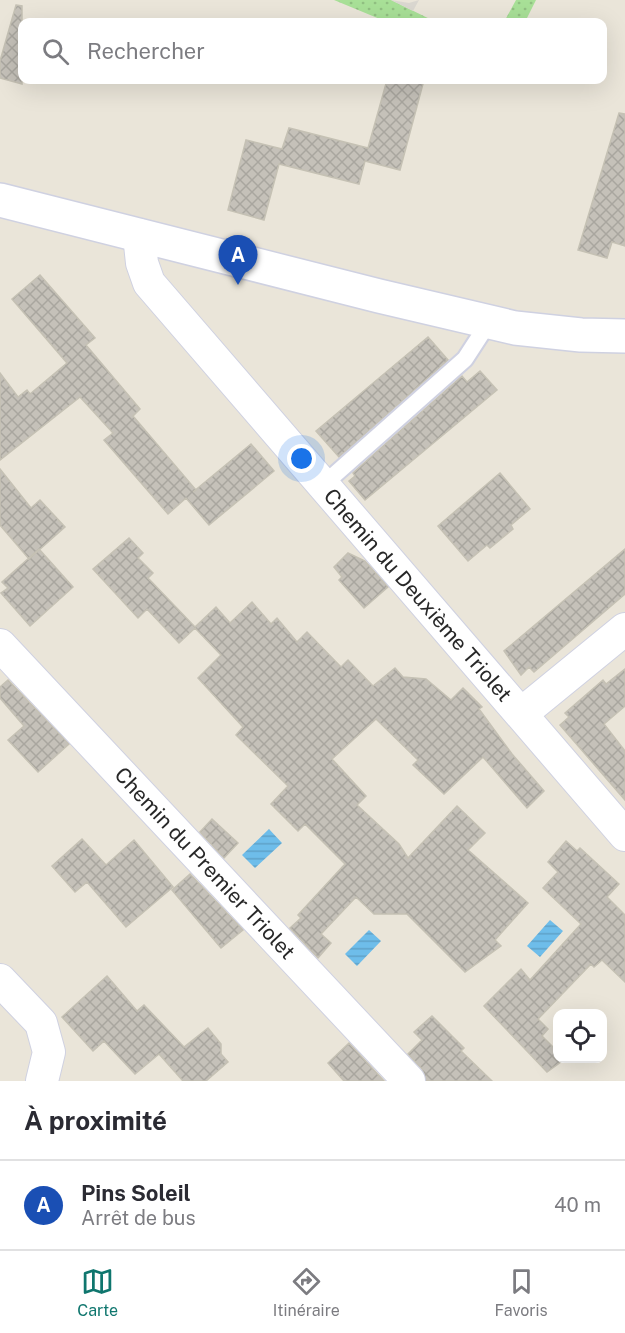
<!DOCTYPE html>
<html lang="fr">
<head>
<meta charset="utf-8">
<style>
	body { margin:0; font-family:"Public Sans",sans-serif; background:#f2f2f3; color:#2b2b33 }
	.controls { position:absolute; right:18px; bottom:18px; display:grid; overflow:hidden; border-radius:12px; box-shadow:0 6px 24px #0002 }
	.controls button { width:54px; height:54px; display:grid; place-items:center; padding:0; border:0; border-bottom:2px solid #e1e1e2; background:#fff; color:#2b2b33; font:30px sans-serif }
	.you { position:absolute; left:302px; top:459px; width:21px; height:21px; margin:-15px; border:4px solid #fff; border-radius:50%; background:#1a73e8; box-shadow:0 0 0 9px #1a73e833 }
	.badge { display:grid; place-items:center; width:39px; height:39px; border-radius:50%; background:#0f766e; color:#fff; font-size:20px; font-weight:700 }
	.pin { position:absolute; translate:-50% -50px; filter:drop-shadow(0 2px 3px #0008) }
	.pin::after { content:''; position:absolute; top:32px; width:21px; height:18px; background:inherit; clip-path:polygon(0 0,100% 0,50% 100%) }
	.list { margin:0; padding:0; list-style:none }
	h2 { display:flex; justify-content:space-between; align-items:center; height:78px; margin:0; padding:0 24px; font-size:26px }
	h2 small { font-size:20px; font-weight:400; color:#7c7c81 }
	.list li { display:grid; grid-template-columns:39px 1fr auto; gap:18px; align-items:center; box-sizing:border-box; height:90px; padding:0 24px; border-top:2px solid #e1e1e2 }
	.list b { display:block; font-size:22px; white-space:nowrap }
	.list p { margin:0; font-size:20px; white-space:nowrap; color:#7c7c81 }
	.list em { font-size:20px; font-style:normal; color:#7c7c81 }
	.icon { flex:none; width:33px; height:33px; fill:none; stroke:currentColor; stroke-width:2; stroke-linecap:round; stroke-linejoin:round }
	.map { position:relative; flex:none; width:625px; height:1081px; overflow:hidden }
	.search { position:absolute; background:#fff; box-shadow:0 6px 24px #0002; left:18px; right:18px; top:18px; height:66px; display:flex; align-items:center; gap:15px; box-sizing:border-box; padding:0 21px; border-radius:12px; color:#7c7c81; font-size:22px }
	.sheet { height:168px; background:#fff }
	nav { display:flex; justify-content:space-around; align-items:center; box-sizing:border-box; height:84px; border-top:2px solid #e1e1e2; background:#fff; font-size:16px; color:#7c7c81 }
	nav a { display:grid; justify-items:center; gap:3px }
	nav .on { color:#0f766e }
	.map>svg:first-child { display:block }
	.grass { fill:url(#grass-dots) }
	.plaza { fill:#dad7d0 }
	.water { fill:url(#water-rules) }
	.building { fill:url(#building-cross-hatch); stroke:#c5c1b4; stroke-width:1.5 }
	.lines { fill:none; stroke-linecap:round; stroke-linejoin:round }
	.lane-casing { stroke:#cfd1e1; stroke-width:20 }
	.street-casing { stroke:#cfd1e1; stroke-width:34 }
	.secondary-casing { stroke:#cfd1e1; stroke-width:36 }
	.lane { stroke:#fff; stroke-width:16 }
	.street { stroke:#fff; stroke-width:32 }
	.secondary { stroke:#fff; stroke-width:33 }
	.labels { text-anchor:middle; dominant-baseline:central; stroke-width:4.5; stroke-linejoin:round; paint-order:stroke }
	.street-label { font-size:21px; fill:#282828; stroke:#fff }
</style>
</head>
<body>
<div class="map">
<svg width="625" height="1081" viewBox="0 0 625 1081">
	<defs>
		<pattern id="grass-dots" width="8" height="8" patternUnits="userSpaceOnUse" patternTransform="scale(1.5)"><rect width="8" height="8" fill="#a8e097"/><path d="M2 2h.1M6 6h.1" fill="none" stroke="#91c082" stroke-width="1.8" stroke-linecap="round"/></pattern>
		<pattern id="water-rules" width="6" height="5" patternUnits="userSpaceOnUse" patternTransform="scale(1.5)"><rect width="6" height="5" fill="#6ebdea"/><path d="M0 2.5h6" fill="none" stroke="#5fa2c9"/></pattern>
		<pattern id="building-cross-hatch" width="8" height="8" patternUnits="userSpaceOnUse" patternTransform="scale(1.5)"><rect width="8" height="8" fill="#c5c1b9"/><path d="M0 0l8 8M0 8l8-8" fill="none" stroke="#a9a69f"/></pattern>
	</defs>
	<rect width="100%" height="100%" fill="#eae5d9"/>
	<!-- grass -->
	<path class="grass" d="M334 0H391L436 22H387Z
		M516 0H536L525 22H504Z"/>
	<!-- plaza -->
	<path class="plaza" d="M391 0 409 3 419 0 413 11Z"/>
	<!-- water -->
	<path class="water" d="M269 829 282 843 255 868 242 855Z
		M550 920 563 931 540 957 527 946Z
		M369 930 381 941 357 966 345 954Z"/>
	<!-- building -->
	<path class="building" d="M16 5 22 6V84L0 78V61Z
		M387 80H424L400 170 365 161 359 184 279 164 264 220 228 210 246 140 282 149 289 128 368 148Z
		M619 113 625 114V246L612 242 607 258 578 250Z
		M40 275 95 338 86 345 140 409 133 416 196 490 193 492 251 444 274 471 209 525 186 498 168 514 104 440 113 433 80 397 0 460V373L18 397 27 390 30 394 67 363 12 299Z
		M428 337 448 360 339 457 316 431Z
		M480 371 497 390 365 500 349 481 355 476 353 473 462 376 467 382Z
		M0 469 31 508 40 500 65 527 29 559 0 525Z
		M500 473 530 509 511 525 513 529 490 548 487 545 468 561 438 526Z
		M129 538 143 553 138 558 153 573 148 578 195 627 216 607 230 623 252 602 271 624 277 618 297 642 307 632 341 667 348 660 373 686 395 668 403 677 426 679 451 700 463 688 482 707 479 709 512 754 544 791 527 808 483 757 444 794 413 765 418 760 376 719 332 759 366 796 357 805 399 844 408 858 457 806 485 833 468 850 528 903 495 940 501 946 465 972 407 914H374L356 897 321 934 331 943 318 958 290 928 301 918 298 915 345 864 305 824 298 831 271 804 288 786 236 735 243 727 198 678 221 655 195 628 179 643 147 609 138 618 93 569Z
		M39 549 73 587 30 626 1 593 8 588 2 582Z
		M625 549V594L534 672 529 667 521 675 504 651Z
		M348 553 365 561 388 587 364 608 339 580 342 577 334 567Z
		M625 669V706L604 724 625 751V800L560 725 569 717 565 713 603 680 606 684Z
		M8 680 69 744 38 772 8 740 24 726 0 698V687Z
		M212 819 238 843 224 858 200 832Z
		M82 839 106 865 134 840 173 887 126 927 87 882 75 892 52 866Z
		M566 841 577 851 580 848 619 884 607 897 625 915V982L602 960 594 967 591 964 538 1019 548 1029 542 1036 558 1052V1059H565L547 1072 484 1006 521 969 530 980 581 924 543 888 558 872 548 862Z
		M190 874 243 930 221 948 172 890Z
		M107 976 137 1011 144 1005 184 1047 208 1028 221 1044V1054L228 1062 206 1081H183L159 1054 135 1074 104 1041 93 1051 62 1017Z
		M432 1016 464 1048 461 1051 492 1081H426L422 1069 408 1054 422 1040 414 1032Z
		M349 1043 384 1081H344L328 1063Z"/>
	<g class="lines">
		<defs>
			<path id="lane" d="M323 485 465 359 489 322"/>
			<path id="street" d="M139 235 142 263 149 283 625 835
				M0 645 409 1081
				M521 714 625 629
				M0 980 41 1023 49 1052 42 1081"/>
			<path id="secondary" d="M0 200 379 296 515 328 581 335 625 336"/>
		</defs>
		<!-- lane casing -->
		<use href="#lane" class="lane-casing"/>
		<!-- street casing -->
		<use href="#street" class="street-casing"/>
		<!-- secondary casing -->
		<use href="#secondary" class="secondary-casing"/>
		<!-- lane -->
		<use href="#lane" class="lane"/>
		<!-- street -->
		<use href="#street" class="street"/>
		<!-- secondary -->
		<use href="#secondary" class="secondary"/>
	</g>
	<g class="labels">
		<!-- street labels -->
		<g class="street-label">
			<text transform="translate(418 595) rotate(49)">Chemin du Deuxième Triolet</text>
			<text transform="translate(205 863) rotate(47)">Chemin du Premier Triolet</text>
		</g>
	</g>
</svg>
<div class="controls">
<button><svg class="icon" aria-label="locate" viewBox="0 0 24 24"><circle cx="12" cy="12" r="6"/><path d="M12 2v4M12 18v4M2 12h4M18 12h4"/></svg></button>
</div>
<div class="you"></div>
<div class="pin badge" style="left:238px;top:285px;background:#1a4fb4">A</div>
<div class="search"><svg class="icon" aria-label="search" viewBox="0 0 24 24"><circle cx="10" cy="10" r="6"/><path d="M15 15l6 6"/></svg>Rechercher</div>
</div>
<section class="sheet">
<h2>À proximité<small></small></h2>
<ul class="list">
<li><span class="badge" style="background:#1a4fb4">A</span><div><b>Pins Soleil</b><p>Arrêt de bus</p></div><em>40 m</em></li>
</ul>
</section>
<nav>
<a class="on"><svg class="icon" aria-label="map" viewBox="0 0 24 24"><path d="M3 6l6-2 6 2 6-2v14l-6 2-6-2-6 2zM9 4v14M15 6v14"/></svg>Carte</a>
<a><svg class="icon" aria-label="directions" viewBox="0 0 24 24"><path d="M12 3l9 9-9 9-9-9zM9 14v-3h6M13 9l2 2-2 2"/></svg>Itinéraire</a>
<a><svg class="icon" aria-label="saved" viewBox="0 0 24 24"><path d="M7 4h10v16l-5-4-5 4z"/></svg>Favoris</a>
</nav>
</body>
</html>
